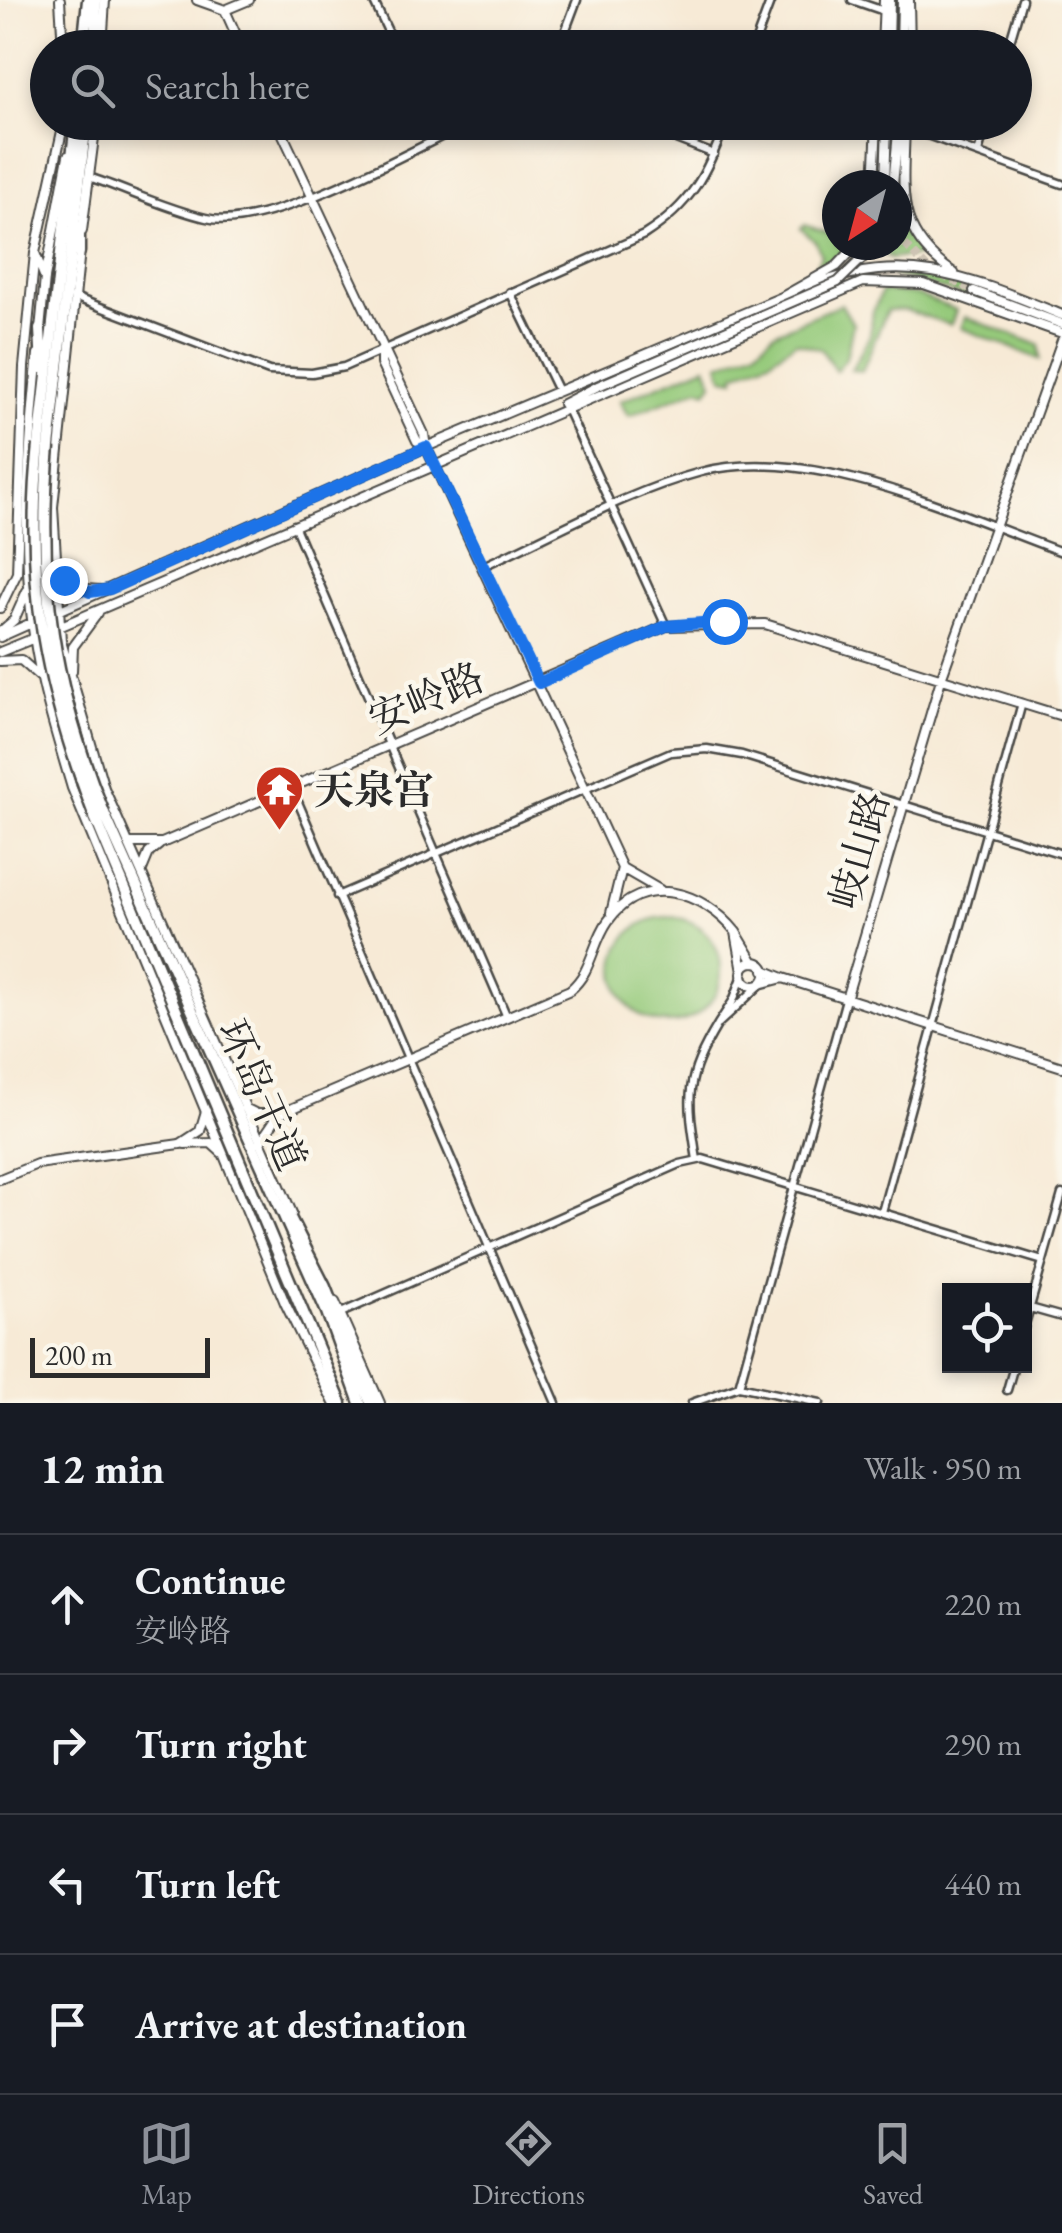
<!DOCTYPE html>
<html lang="en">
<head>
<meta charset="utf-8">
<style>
	body { margin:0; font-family:"EB Garamond","Noto Serif SC",serif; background:#20242c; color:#f1f3f6 }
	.controls { position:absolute; right:30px; bottom:30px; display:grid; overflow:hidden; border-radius:0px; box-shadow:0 5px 15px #0003 }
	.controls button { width:90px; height:90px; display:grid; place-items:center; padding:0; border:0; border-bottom:2px solid #363941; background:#171b24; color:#f1f3f6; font:50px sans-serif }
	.compass { position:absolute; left:822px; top:170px; width:90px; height:90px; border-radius:50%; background:#171b24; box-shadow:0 5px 15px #0003; rotate:216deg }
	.scale { position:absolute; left:30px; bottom:25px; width:180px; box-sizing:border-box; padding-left:10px; border:5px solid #2b2b2b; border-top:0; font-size:28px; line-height:35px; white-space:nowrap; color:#2b2b2b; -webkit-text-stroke:8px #fbf7ec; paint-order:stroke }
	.stop { position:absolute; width:30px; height:30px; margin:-22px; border:8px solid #1a73e8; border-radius:50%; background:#fff }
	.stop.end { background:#1a73e8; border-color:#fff; box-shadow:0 2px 10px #0008 }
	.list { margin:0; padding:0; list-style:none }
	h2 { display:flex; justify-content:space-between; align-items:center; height:130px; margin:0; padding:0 40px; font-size:42px }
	h2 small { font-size:32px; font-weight:400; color:#9ea1a6 }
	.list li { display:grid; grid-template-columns:65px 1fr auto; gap:30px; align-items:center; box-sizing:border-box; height:140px; padding:0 40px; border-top:2px solid #363941 }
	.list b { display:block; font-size:38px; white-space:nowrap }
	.list p { margin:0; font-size:32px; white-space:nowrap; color:#9ea1a6 }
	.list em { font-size:32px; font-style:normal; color:#9ea1a6 }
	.icon { flex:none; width:55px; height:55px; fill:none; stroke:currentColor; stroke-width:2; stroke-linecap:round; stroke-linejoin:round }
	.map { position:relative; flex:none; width:1062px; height:1403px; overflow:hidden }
	.search { position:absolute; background:#171b24; box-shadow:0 5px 15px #0003; left:30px; right:30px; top:30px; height:110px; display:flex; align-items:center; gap:25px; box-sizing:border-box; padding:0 35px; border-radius:55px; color:#9ea1a6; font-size:38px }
	.sheet { height:690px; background:#171b24 }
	nav { display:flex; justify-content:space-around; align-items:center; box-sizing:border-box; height:140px; border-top:2px solid #363941; background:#171b24; font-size:28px; color:#9ea1a6 }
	nav a { display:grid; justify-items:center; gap:5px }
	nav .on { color:#8c9099 }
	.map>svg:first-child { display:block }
	.green { fill:#96ca7b; stroke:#607a53; stroke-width:2.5 }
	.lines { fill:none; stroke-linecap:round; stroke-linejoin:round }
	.secondary-tunnel { stroke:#cec4b4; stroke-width:8; stroke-dasharray:8 4; stroke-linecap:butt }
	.minor-casing { stroke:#4a4845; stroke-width:11 }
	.tertiary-casing { stroke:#4a4845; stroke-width:12 }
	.secondary-casing { stroke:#4a4845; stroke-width:12 }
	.trunk-casing { stroke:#4a4845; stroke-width:15 }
	.minor { stroke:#fff; stroke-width:6 }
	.tertiary { stroke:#fff; stroke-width:8 }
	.secondary { stroke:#fff; stroke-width:8 }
	.trunk { stroke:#fff; stroke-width:10 }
	.secondary-bridge-casing { stroke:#4a4845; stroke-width:12; stroke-linecap:butt }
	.trunk-bridge-casing { stroke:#4a4845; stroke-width:15; stroke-linecap:butt }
	.secondary-bridge { stroke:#fff; stroke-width:8 }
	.trunk-bridge { stroke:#fff; stroke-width:10 }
	.route { stroke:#1a73e8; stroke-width:12 }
	.labels { text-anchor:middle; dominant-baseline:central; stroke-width:9; stroke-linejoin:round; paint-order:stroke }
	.street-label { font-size:40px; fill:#2b2b2b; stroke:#fbf7ec }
	.poi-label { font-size:40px; font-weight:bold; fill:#2b2b2b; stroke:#fbf7ec; text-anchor:start }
</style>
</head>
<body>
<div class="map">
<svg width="1062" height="1403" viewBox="0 0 1062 1403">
	<rect width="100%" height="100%" fill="#fbf7ec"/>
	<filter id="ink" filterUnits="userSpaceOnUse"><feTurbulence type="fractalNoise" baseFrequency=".01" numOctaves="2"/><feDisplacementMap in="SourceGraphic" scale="20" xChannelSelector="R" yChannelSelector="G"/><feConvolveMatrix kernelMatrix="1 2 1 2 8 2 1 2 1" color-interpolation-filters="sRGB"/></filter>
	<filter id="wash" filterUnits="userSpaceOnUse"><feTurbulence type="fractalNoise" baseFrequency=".0048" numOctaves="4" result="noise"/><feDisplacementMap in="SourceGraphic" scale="40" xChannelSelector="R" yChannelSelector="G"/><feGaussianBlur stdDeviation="2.25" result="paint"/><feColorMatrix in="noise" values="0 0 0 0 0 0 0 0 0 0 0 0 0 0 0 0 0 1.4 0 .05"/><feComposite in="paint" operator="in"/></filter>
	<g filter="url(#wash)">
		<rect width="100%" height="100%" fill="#f7ead6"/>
		<!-- green -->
		<path class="green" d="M889 164 898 165 900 218 920 255 890 259 877 245H897V185H890Z
			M805 225 837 236V245H851L812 276 821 255 816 242 801 229Z
			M892 271 925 274 972 289 969 297 893 275Z
			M882 291 918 295 956 310 951 325 905 310H887L862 371 851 370 870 335 873 311Z
			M841 304 853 324 846 358 836 371 821 349 796 342 770 360 735 374V379L723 377 719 364 757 349 774 333Z
			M965 317 1039 345 1040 359 961 328Z
			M706 366 713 383 707 391 699 388 628 416 620 401Z
			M615 970a53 53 0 1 1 106 0a53 53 0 1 1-106 0Z"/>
	</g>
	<g filter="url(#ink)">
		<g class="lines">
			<!-- secondary-tunnel -->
			<path class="secondary-tunnel" d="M897 236 927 268 974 291"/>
			<defs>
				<path id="minor" d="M373 0 396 48
					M852 0 884 11
					M559 48 577 0
					M753 48 771 0
					M1008 48 1022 0
					M440 122 446 134
					M632 122 714 154
					M905 127 1062 184
					M978 153 987 122
					M89 177C127 190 167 209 206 218 266 233 412 150 471 122
					M510 292 558 391
					M74 297 269 371 312 373 344 367 644 235C691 205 707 174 726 122
					M567 409 666 626
					M294 525 507 1017
					M483 566C554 534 626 492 701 472 811 443 957 514 1062 552
					M292 788 556 1403
					M337 896 671 752 707 749 742 755 1062 854
					M743 975 733 1001 718 1024 759 986
					M697 1160C687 1096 684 1081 718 1024
					M882 1212 1022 703
					M1030 1308 1062 1317
					M341 1313 680 1164 703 1159 1043 1261
					M1024 1328 1062 1194
					M739 1386 846 999
					M1007 1390 1014 1366
					M692 1403 739 1386 820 1403"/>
				<path id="tertiary" d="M60 0 63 48
					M197 0 225 10 249 0
					M225 10 242 48
					M102 48 105 0
					M277 122 424 434 426 447
					M45 278 35 253 64 122
					M381 350V364L417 441 426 447
					M0 608 17 573 24 367 35 253
					M0 1179 37 1164 180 1144"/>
				<path id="secondary" d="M909 0 910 48
					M882 48 884 0
					M889 48 890 0
					M901 48 902 0
					M905 122C904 190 892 231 954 273
					M874 185 877 122
					M885 185 887 122
					M893 185 899 122
					M82 231 96 122
					M80 250 53 507 61 641 104 788 292 1213
					M808 287C906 249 970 278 1062 315
					M974 291 1062 324
					M40 330 45 278 68 156
					M38 354C27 462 18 576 43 684 51 719 62 754 72 788L285 1303 334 1403
					M563 404 598 386
					M426 447 622 868
					M54 566 74 588 100 590
					M59 627 863 282 924 284 1062 333
					M0 632 14 620 27 591
					M0 637 426 447 782 297 837 266 857 245
					M0 652 37 637
					M0 661 21 660 39 676
					M72 671 73 647 98 613
					M129 843H162L666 626 765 624 1062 716
					M142 870 149 853 159 845
					M611 913 622 868 660 890
					M742 974a12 12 0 1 1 24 0a12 12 0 1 1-24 0Z
					M743 971 736 932 754 962
					M783 978 1062 1067
					M764 983 783 978 764 970
					M846 999 942 676 1062 340
					M245 1108 257 1114H279
					M260 1142 279 1114 570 990C592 972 592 944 608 921 643 871 704 892 736 932
					M180 1144 200 1131 206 1111
					M185 1144 211 1143 222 1153
					M335 1302 380 1403"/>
				<path id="trunk" d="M83 48 88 0
					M95 48 96 0
					M79 252V228
					M40 329 42 368
					M39 445 76 122
					M49 447 86 122
					M104 813 327 1312 360 1403
					M95 817 341 1403
					M287 1212 325 1287 371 1403"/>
			</defs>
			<!-- minor casing -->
			<use href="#minor" class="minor-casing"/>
			<!-- tertiary casing -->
			<use href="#tertiary" class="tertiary-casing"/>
			<!-- secondary casing -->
			<use href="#secondary" class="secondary-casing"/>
			<!-- trunk casing -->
			<use href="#trunk" class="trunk-casing"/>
			<!-- minor -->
			<use href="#minor" class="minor"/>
			<!-- tertiary -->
			<use href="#tertiary" class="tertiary"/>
			<!-- secondary -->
			<use href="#secondary" class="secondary"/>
			<!-- trunk -->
			<use href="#trunk" class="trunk"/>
			<defs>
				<path id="secondary-bridge" d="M598 386 838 282 876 245"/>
				<path id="trunk-bridge" d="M39 445C24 583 46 688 95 817
					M49 447C37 581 53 688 104 813"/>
			</defs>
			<!-- secondary-bridge casing -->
			<use href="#secondary-bridge" class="secondary-bridge-casing"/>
			<!-- trunk-bridge casing -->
			<use href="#trunk-bridge" class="trunk-bridge-casing"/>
			<!-- secondary-bridge -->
			<use href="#secondary-bridge" class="secondary-bridge"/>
			<!-- trunk-bridge -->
			<use href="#trunk-bridge" class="trunk-bridge"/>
		</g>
	</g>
	<g class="lines" filter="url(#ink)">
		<!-- route -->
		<path class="route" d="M64 580 90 592 110 589 426 447 539 683 666 626 724 621"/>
	</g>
	<!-- icons -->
	<defs>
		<symbol id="temple-pin" viewBox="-11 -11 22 30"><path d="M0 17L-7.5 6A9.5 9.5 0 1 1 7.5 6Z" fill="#c8321e" stroke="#fbf7ec"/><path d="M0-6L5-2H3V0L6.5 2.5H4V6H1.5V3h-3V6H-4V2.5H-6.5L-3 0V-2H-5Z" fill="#fff"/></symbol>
	</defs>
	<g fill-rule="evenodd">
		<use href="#temple-pin" x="252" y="762" width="55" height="75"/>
	</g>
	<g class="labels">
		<!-- street labels -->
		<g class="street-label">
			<text transform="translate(426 698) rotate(-23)">安岭路</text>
			<text transform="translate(859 850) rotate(-74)">岐山路</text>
			<text transform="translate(262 1095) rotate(66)">环岛干道</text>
		</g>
		<!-- poi labels -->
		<g class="poi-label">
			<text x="314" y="790">天泉宫</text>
		</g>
	</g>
</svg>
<div class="controls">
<button><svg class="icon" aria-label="locate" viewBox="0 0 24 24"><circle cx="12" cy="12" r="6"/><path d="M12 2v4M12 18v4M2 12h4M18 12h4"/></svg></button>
</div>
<svg class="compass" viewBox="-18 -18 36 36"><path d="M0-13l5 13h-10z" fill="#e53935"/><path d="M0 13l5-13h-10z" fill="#9ea1a6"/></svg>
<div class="scale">200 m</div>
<div class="stop" style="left:724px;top:621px"></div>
<div class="stop end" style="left:64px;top:580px"></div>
<div class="search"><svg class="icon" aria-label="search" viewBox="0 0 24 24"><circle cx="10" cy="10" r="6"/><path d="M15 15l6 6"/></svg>Search here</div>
</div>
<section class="sheet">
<h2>12 min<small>Walk · 950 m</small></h2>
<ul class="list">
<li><svg class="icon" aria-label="ahead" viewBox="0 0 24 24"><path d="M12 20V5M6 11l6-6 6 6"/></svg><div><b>Continue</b><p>安岭路</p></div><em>220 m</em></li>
<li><svg class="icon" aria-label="right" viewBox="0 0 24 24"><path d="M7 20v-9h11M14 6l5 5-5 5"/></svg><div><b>Turn right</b></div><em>290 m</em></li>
<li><svg class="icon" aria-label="left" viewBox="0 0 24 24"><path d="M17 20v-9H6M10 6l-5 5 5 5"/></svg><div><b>Turn left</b></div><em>440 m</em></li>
<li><svg class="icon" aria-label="arrive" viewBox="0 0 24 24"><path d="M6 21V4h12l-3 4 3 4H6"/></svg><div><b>Arrive at destination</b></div></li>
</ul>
</section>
<nav>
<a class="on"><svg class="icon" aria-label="map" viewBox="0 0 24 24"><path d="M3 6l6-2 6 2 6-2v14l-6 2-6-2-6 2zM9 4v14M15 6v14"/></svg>Map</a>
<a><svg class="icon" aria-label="directions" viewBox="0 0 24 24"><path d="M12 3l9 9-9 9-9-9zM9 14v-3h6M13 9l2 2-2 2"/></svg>Directions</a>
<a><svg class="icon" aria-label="saved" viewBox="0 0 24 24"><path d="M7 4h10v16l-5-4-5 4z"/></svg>Saved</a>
</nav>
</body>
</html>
